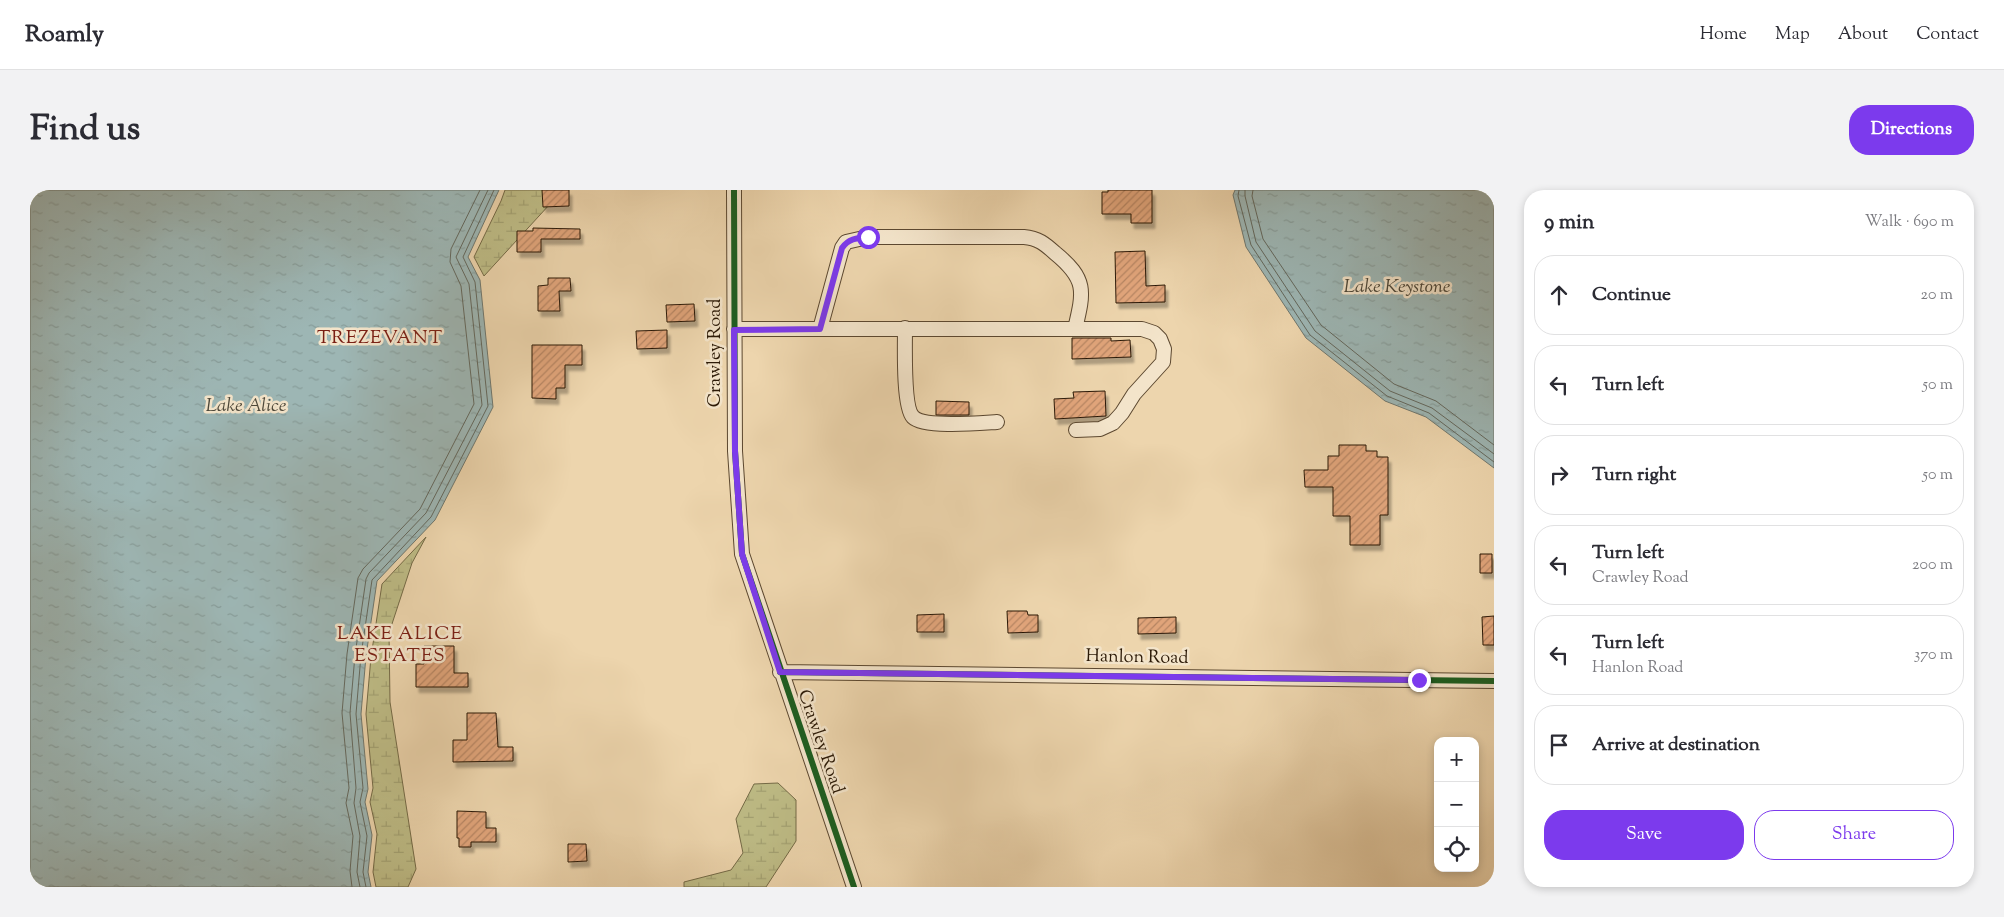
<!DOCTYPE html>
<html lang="en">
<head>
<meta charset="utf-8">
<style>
	body { margin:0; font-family:"Sorts Mill Goudy",serif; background:#f2f2f3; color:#2b2b33 }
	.controls { position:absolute; right:15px; bottom:15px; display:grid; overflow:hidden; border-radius:10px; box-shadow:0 2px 8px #0003 }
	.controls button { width:45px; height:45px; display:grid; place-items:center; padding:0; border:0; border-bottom:1px solid #e1e1e2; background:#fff; color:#2b2b33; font:25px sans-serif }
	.stop { position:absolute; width:15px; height:15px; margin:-11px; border:4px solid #7c3aed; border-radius:50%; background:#fff }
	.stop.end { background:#7c3aed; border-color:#fff; box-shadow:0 1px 5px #0008 }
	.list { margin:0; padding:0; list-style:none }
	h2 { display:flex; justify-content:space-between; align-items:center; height:65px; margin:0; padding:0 20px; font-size:21px }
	h2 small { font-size:16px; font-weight:400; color:#7c7c81 }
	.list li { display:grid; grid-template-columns:32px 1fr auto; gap:15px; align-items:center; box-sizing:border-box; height:80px; margin:0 10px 10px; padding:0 10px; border:1px solid #e1e1e2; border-radius:20px }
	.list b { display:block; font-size:19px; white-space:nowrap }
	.list p { margin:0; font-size:16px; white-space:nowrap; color:#7c7c81 }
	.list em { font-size:16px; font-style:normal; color:#7c7c81 }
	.actions { display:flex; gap:10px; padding:15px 20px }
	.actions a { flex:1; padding:11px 0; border:1px solid #7c3aed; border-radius:20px; text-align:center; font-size:18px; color:#7c3aed }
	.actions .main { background:#7c3aed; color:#fff }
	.icon { flex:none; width:28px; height:28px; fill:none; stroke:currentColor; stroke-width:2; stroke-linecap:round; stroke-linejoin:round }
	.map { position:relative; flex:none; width:1464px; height:697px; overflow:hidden; border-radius:20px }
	header { display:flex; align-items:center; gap:30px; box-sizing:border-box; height:70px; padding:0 25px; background:#fff; border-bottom:1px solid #e1e1e2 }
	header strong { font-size:24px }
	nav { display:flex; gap:28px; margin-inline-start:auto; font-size:18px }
	.intro { display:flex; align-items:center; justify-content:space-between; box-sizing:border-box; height:120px; padding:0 30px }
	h1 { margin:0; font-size:35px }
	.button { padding:12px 22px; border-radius:20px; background:#7c3aed; color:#fff; font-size:18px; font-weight:700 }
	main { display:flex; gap:30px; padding:0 30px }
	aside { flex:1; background:#fff; border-radius:20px; box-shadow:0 2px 8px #0003 }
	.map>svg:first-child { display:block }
	.wetland { fill:url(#wetland-marsh); stroke:#746a46 }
	.water { fill:url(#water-ripples); stroke:#6f776e }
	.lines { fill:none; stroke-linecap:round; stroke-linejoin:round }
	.shore { stroke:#64685d; stroke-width:1 }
	.building { fill:url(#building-hatch); stroke:#2b1906; filter:url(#shadow) }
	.minor-casing { stroke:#5c4830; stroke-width:16 }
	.minor { stroke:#f3e4ca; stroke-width:14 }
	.cycleway-casing { stroke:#f3e4ca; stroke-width:9 }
	.cycleway { stroke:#1b5e20; stroke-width:6 }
	.route { stroke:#7c3aed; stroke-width:6 }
	.labels { text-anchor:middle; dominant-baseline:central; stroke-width:5; stroke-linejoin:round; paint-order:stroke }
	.street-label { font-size:18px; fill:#2b1906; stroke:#f3e4ca }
	.water-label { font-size:19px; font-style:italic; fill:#4d483a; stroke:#f3e4ca }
	.neighbourhood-label { font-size:19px; letter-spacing:1px; fill:#7a1f14; stroke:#f3e4ca }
</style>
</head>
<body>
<header>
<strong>Roamly</strong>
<nav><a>Home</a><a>Map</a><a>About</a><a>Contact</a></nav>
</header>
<div class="intro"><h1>Find us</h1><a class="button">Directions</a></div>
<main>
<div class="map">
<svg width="1464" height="697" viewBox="0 0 1464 697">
	<defs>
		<pattern id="wetland-marsh" width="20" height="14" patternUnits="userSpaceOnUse" patternTransform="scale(1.25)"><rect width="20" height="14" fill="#bebc86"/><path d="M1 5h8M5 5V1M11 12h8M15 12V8" fill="none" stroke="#a3a172"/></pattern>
		<pattern id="water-ripples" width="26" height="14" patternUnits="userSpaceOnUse" patternTransform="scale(1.25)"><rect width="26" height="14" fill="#9db6b4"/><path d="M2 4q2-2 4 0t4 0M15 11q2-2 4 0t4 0" fill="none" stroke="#879c99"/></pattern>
		<pattern id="building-hatch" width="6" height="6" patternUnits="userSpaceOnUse" patternTransform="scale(1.25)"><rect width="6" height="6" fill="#e0a47a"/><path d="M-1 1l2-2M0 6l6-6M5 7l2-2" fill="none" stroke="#b68562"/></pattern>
		<filter id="shadow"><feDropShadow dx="3" dy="5.5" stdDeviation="1" flood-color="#0004"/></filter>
	</defs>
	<rect width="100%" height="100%" fill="#edd5ad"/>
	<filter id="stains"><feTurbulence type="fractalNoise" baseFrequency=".004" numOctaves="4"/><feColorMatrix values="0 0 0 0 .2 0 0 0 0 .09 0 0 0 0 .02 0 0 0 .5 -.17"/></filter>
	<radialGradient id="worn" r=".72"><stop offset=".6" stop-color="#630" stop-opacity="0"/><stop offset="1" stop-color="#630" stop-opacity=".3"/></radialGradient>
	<!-- wetland -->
	<path class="wetland" d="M475 0H523L520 14 454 86 444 67 471 11Z
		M396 347 382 373 359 443 360 512 386 679 378 697H346L343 682 347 644 340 612 343 598 336 524 341 467 352 394Z
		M748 593 766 610V651L736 697H654V692L701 680 713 663 706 629 724 594Z"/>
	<!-- water -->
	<path class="water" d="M0 0H469L438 67 450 90 463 217 405 330 347 391 336 466 331 524 338 599 335 612 342 645 338 682 341 697H0Z
		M1205 0H1464V278L1396 227 1355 211 1276 148 1216 57 1203 5Z"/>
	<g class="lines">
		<!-- shore -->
		<path class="shore" d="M1209 0 1208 6 1221 55 1280 145 1357 206 1399 223 1464 272
			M1215 0V6L1226 52 1285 141 1360 201 1402 218 1464 264
			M1223 0 1222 6 1233 49 1291 135 1364 194 1406 211 1464 255
			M322 697 320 681 323 646 316 613 319 598 312 523 317 464 328 388 333 379 390 319 444 214 431 96 420 72 421 59 450 0
			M330 697 327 682 330 646 324 613 326 598 320 523 325 465 336 389 339 383 396 323 452 215 439 94 426 67 458 0
			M336 697 333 682 337 646 330 612 333 598 326 524 331 465 342 390 401 327 458 216 445 92 433 67 464 0"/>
	</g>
	<!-- building -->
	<path class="building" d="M512 0H539V16L513 17Z
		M1078 0H1122V33H1101V24H1072V2H1078Z
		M503 38 550 39V49H511V62H487V41H503Z
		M1115 61 1116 96 1135 95V112L1086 113 1085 62Z
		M518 88H540L541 101H529L530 121H508V96L518 95Z
		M664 114 665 131 637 132 636 115Z
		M637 140V158L607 159 606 141Z
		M1042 148H1081V151L1100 150 1101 167 1042 169Z
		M502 155H552V175H535V198H526V209L502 208Z
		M1075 201 1076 226 1025 229 1024 209 1044 208 1043 202Z
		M906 211 939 212V225H906Z
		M1309 255H1336V261H1347V267H1358V325H1350V355H1320V326H1303V297H1275L1274 280H1298V266H1309Z
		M1450 364H1462V383H1450Z
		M977 421H997L998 425H1008V442L978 443Z
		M914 424V442H887V425Z
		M1464 426V455H1453L1452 427Z
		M1146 427V443L1108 444V428Z
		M394 456H424V483H438V497H386V474H394Z
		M437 523H466L468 557H483V571L423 572V550H437Z
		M427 621 456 622V638H466V652H441V657H429V648H427Z
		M538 654H556L557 671 538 672Z"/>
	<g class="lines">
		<defs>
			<path id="minor" d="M704 0 705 261 712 364 824 697
				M875 138C875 154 873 217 883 227 894 238 950 233 967 232
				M704 139H1112L1124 143 1130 149 1134 159 1133 172 1104 204 1092 223 1083 233 1070 239 1046 240
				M790 139 812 58 816 52 838 47H994C1008 48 1015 54 1025 63 1057 89 1054 101 1045 139
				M750 482 1464 491"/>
		</defs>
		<!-- minor casing -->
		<use href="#minor" class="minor-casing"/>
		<!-- minor -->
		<use href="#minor" class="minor"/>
		<defs>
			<path id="cycleway" d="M704 0 705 261 712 364 824 697
				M750 482 1464 491"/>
		</defs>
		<!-- cycleway casing -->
		<use href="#cycleway" class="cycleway-casing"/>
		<!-- cycleway -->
		<use href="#cycleway" class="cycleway"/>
	</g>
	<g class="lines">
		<!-- route -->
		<path class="route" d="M838 47C828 48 819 48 812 58L790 139 704 140 705 261 712 364 750 482 1389 490"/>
	</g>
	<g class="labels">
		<!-- street labels -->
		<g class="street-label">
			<text transform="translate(686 163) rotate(-90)">Crawley Road</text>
			<text transform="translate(1107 468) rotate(1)">Hanlon Road</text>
			<text transform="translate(790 552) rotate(71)">Crawley Road</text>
		</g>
		<!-- water labels -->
		<g class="water-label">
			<text x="1367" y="97">Lake Keystone</text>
			<text x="216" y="216">Lake Alice</text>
		</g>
		<!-- neighbourhood labels -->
		<g class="neighbourhood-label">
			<text x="350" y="148">TREZEVANT</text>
			<text x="370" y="444">LAKE ALICE<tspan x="370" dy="22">ESTATES</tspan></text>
		</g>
	</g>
	<rect width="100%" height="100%" filter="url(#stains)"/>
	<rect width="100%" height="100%" fill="url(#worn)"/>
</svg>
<div class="controls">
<button>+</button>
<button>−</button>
<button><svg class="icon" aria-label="locate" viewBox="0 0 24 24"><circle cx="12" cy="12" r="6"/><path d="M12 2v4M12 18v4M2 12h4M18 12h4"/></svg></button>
</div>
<div class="stop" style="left:838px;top:47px"></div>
<div class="stop end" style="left:1389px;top:490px"></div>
</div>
<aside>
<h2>9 min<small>Walk · 690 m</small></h2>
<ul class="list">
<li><svg class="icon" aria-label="ahead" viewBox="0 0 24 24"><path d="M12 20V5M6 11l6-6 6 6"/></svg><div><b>Continue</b></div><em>20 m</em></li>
<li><svg class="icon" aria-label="left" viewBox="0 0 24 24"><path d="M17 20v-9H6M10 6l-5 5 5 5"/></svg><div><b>Turn left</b></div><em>50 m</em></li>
<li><svg class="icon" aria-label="right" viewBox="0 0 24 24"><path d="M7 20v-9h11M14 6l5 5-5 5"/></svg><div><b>Turn right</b></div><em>50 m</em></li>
<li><svg class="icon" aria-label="left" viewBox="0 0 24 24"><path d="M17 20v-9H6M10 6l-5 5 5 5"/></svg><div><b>Turn left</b><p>Crawley Road</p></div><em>200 m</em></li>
<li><svg class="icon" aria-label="left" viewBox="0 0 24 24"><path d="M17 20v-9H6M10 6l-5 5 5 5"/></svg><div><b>Turn left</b><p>Hanlon Road</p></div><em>370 m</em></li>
<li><svg class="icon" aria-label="arrive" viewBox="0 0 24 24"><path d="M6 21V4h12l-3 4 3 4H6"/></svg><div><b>Arrive at destination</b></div></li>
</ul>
<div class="actions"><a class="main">Save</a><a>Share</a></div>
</aside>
</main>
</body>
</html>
